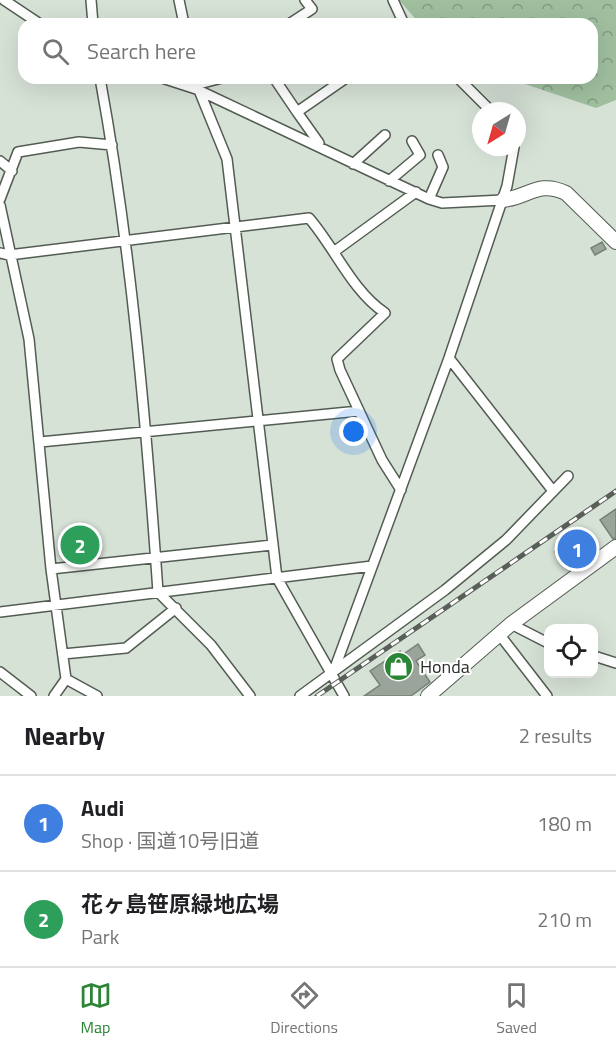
<!DOCTYPE html>
<html lang="en">
<head>
<meta charset="utf-8">
<style>
	body { margin:0; font-family:"Titillium Web","Noto Sans JP",sans-serif; background:#f6f6f6; color:#202124 }
	.controls { position:absolute; right:18px; bottom:18px; display:grid; overflow:hidden; border-radius:12px; box-shadow:0 6px 24px #0002 }
	.controls button { width:54px; height:54px; display:grid; place-items:center; padding:0; border:0; border-bottom:2px solid #e0e0e0; background:#fff; color:#202124; font:30px sans-serif }
	.compass { position:absolute; left:472px; top:102px; width:54px; height:54px; border-radius:50%; background:#fff; box-shadow:0 6px 24px #0002; rotate:217deg }
	.you { position:absolute; left:354px; top:432px; width:21px; height:21px; margin:-15px; border:4px solid #fff; border-radius:50%; background:#1a73e8; box-shadow:0 0 0 9px #1a73e833 }
	.badge { display:grid; place-items:center; width:39px; height:39px; border-radius:50%; background:#2a8535; color:#fff; font-size:20px; font-weight:700 }
	.pin { position:absolute; translate:-50% -50%; border:3px solid #fff; box-shadow:0 2px 6px #0006 }
	.list { margin:0; padding:0; list-style:none }
	h2 { display:flex; justify-content:space-between; align-items:center; height:78px; margin:0; padding:0 24px; font-size:26px }
	h2 small { font-size:20px; font-weight:400; color:#757577 }
	.list li { display:grid; grid-template-columns:39px 1fr auto; gap:18px; align-items:center; box-sizing:border-box; height:96px; padding:0 24px; border-top:2px solid #e0e0e0 }
	.list b { display:block; font-size:22px; white-space:nowrap }
	.list p { margin:0; font-size:20px; white-space:nowrap; color:#757577 }
	.list em { font-size:20px; font-style:normal; color:#757577 }
	.icon { flex:none; width:33px; height:33px; fill:none; stroke:currentColor; stroke-width:2; stroke-linecap:round; stroke-linejoin:round }
	.map { position:relative; flex:none; width:616px; height:696px; overflow:hidden }
	.search { position:absolute; background:#fff; box-shadow:0 6px 24px #0002; left:18px; right:18px; top:18px; height:66px; display:flex; align-items:center; gap:15px; box-sizing:border-box; padding:0 21px; border-radius:18px; color:#757577; font-size:22px }
	.sheet { height:270px; background:#fff }
	nav { display:flex; justify-content:space-around; align-items:center; box-sizing:border-box; height:84px; border-top:2px solid #e0e0e0; background:#fff; font-size:16px; color:#757577 }
	nav a { display:grid; justify-items:center; gap:3px }
	nav .on { color:#2a8535 }
	.map>svg:first-child { display:block }
	.forest { fill:url(#forest-crowns) }
	.building { fill:#9aa49a; stroke:#778177; stroke-width:1.5 }
	.lines { fill:none; stroke-linecap:round; stroke-linejoin:round }
	.street-casing { stroke:#535c53; stroke-width:12 }
	.secondary-casing { stroke:#535c53; stroke-width:16 }
	.street { stroke:#fff; stroke-width:9 }
	.secondary { stroke:#fff; stroke-width:14 }
	.rail-casing { stroke:#595e59; stroke-width:5 }
	.rail { stroke:#fff; stroke-width:3; stroke-dasharray:9; stroke-linecap:butt }
	.labels { text-anchor:middle; dominant-baseline:central; stroke-width:4.5; stroke-linejoin:round; paint-order:stroke }
	.poi-label { font-size:18px; fill:#2a2e2a; stroke:#fff; text-anchor:start }
</style>
</head>
<body>
<div class="map">
<svg width="616" height="696" viewBox="0 0 616 696">
	<defs>
		<pattern id="forest-crowns" width="20" height="18" patternUnits="userSpaceOnUse" patternTransform="scale(1.5)"><rect width="20" height="18" fill="#9fbf9f"/><path d="M2 6a3 3 0 1 1 6 0M12 15a3 3 0 1 1 6 0" fill="none" stroke="#829c82"/></pattern>
	</defs>
	<rect width="100%" height="100%" fill="#d7e2d7"/>
	<!-- forest -->
	<path class="forest" d="M399 0H616V100L596 108 507 78H592V24H420Z
		M85 531 87 558 74 560 72 532Z"/>
	<!-- building -->
	<path class="building" d="M602 242 606 249 595 255 591 248Z
		M616 509V538L613 539 600 520Z
		M584 532 596 548 567 568 555 552Z
		M418 644 425 655 416 661 430 682 411 696H364L380 685 370 671 400 651 402 655Z"/>
	<g class="lines">
		<defs>
			<path id="street" d="M4 0 40 24
				M91 0 93 24
				M179 0 184 24
				M393 0 404 24
				M289 24 312 9 305 0
				M100 78C131 248 146 420 158 592L211 645 250 696
				M162 78 196 89 429 199 442 203 503 200
				M194 78 227 159 277 578 344 696
				M274 78 297 112
				M458 78 491 111
				M195 85 222 78
				M319 143 297 112 346 78
				M0 161 12 171
				M353 164 385 135
				M389 181 420 155 412 141
				M0 199 18 152 79 142 112 145
				M429 199 443 167 438 155
				M0 205 29 339 51 569 66 679 54 696
				M335 251 416 192
				M0 253 9 255 309 218C335 248 352 291 385 313L337 359 340 370 382 460 401 490
				M449 358 553 491
				M40 442 359 411
				M51 569 272 545
				M0 612 372 566
				M511 624 548 643
				M499 634 547 696
				M63 654 126 648 176 608
				M594 656 616 663
				M0 672 31 696
				M333 673 449 358 507 186 514 147
				M66 679 97 696
				M300 696 445 590 506 540 568 476"/>
			<path id="secondary" d="M503 200C529 197 538 180 566 193L616 242
				M428 696 511 624 616 547"/>
		</defs>
		<!-- street casing -->
		<use href="#street" class="street-casing"/>
		<!-- secondary casing -->
		<use href="#secondary" class="secondary-casing"/>
		<!-- street -->
		<use href="#street" class="street"/>
		<!-- secondary -->
		<use href="#secondary" class="secondary"/>
		<defs>
			<path id="rail" d="M317 696 616 491"/>
		</defs>
		<!-- rail casing -->
		<use href="#rail" class="rail-casing"/>
		<!-- rail -->
		<use href="#rail" class="rail"/>
	</g>
	<!-- icons -->
	<defs>
		<symbol id="shop-disc" viewBox="-11 -11 22 22"><circle r="9.5" fill="#2a8535" stroke="#fff"/><path d="M-5-2.5h2.3a2.7 3.5 0 0 1 5.4 0H5L5.5 6h-11ZM-1.5-2.5h3a1.5 2.3 0 0 0-3 0Z" fill="#fff"/></symbol>
	</defs>
	<g fill-rule="evenodd">
		<use href="#shop-disc" x="382" y="650" width="33" height="33"/>
	</g>
	<g class="labels">
		<!-- poi labels -->
		<g class="poi-label">
			<text x="420" y="666">Honda</text>
		</g>
	</g>
</svg>
<div class="controls">
<button><svg class="icon" aria-label="locate" viewBox="0 0 24 24"><circle cx="12" cy="12" r="6"/><path d="M12 2v4M12 18v4M2 12h4M18 12h4"/></svg></button>
</div>
<svg class="compass" viewBox="-18 -18 36 36"><path d="M0-13l5 13h-10z" fill="#e53935"/><path d="M0 13l5-13h-10z" fill="#757577"/></svg>
<div class="you"></div>
<div class="pin badge" style="left:577px;top:549px;background:#3f7fe0">1</div>
<div class="pin badge" style="left:80px;top:545px;background:#2e9e5b">2</div>
<div class="search"><svg class="icon" aria-label="search" viewBox="0 0 24 24"><circle cx="10" cy="10" r="6"/><path d="M15 15l6 6"/></svg>Search here</div>
</div>
<section class="sheet">
<h2>Nearby<small>2 results</small></h2>
<ul class="list">
<li><span class="badge" style="background:#3f7fe0">1</span><div><b>Audi</b><p>Shop · 国道10号旧道</p></div><em>180 m</em></li>
<li><span class="badge" style="background:#2e9e5b">2</span><div><b>花ヶ島笹原緑地広場</b><p>Park</p></div><em>210 m</em></li>
</ul>
</section>
<nav>
<a class="on"><svg class="icon" aria-label="map" viewBox="0 0 24 24"><path d="M3 6l6-2 6 2 6-2v14l-6 2-6-2-6 2zM9 4v14M15 6v14"/></svg>Map</a>
<a><svg class="icon" aria-label="directions" viewBox="0 0 24 24"><path d="M12 3l9 9-9 9-9-9zM9 14v-3h6M13 9l2 2-2 2"/></svg>Directions</a>
<a><svg class="icon" aria-label="saved" viewBox="0 0 24 24"><path d="M7 4h10v16l-5-4-5 4z"/></svg>Saved</a>
</nav>
</body>
</html>
